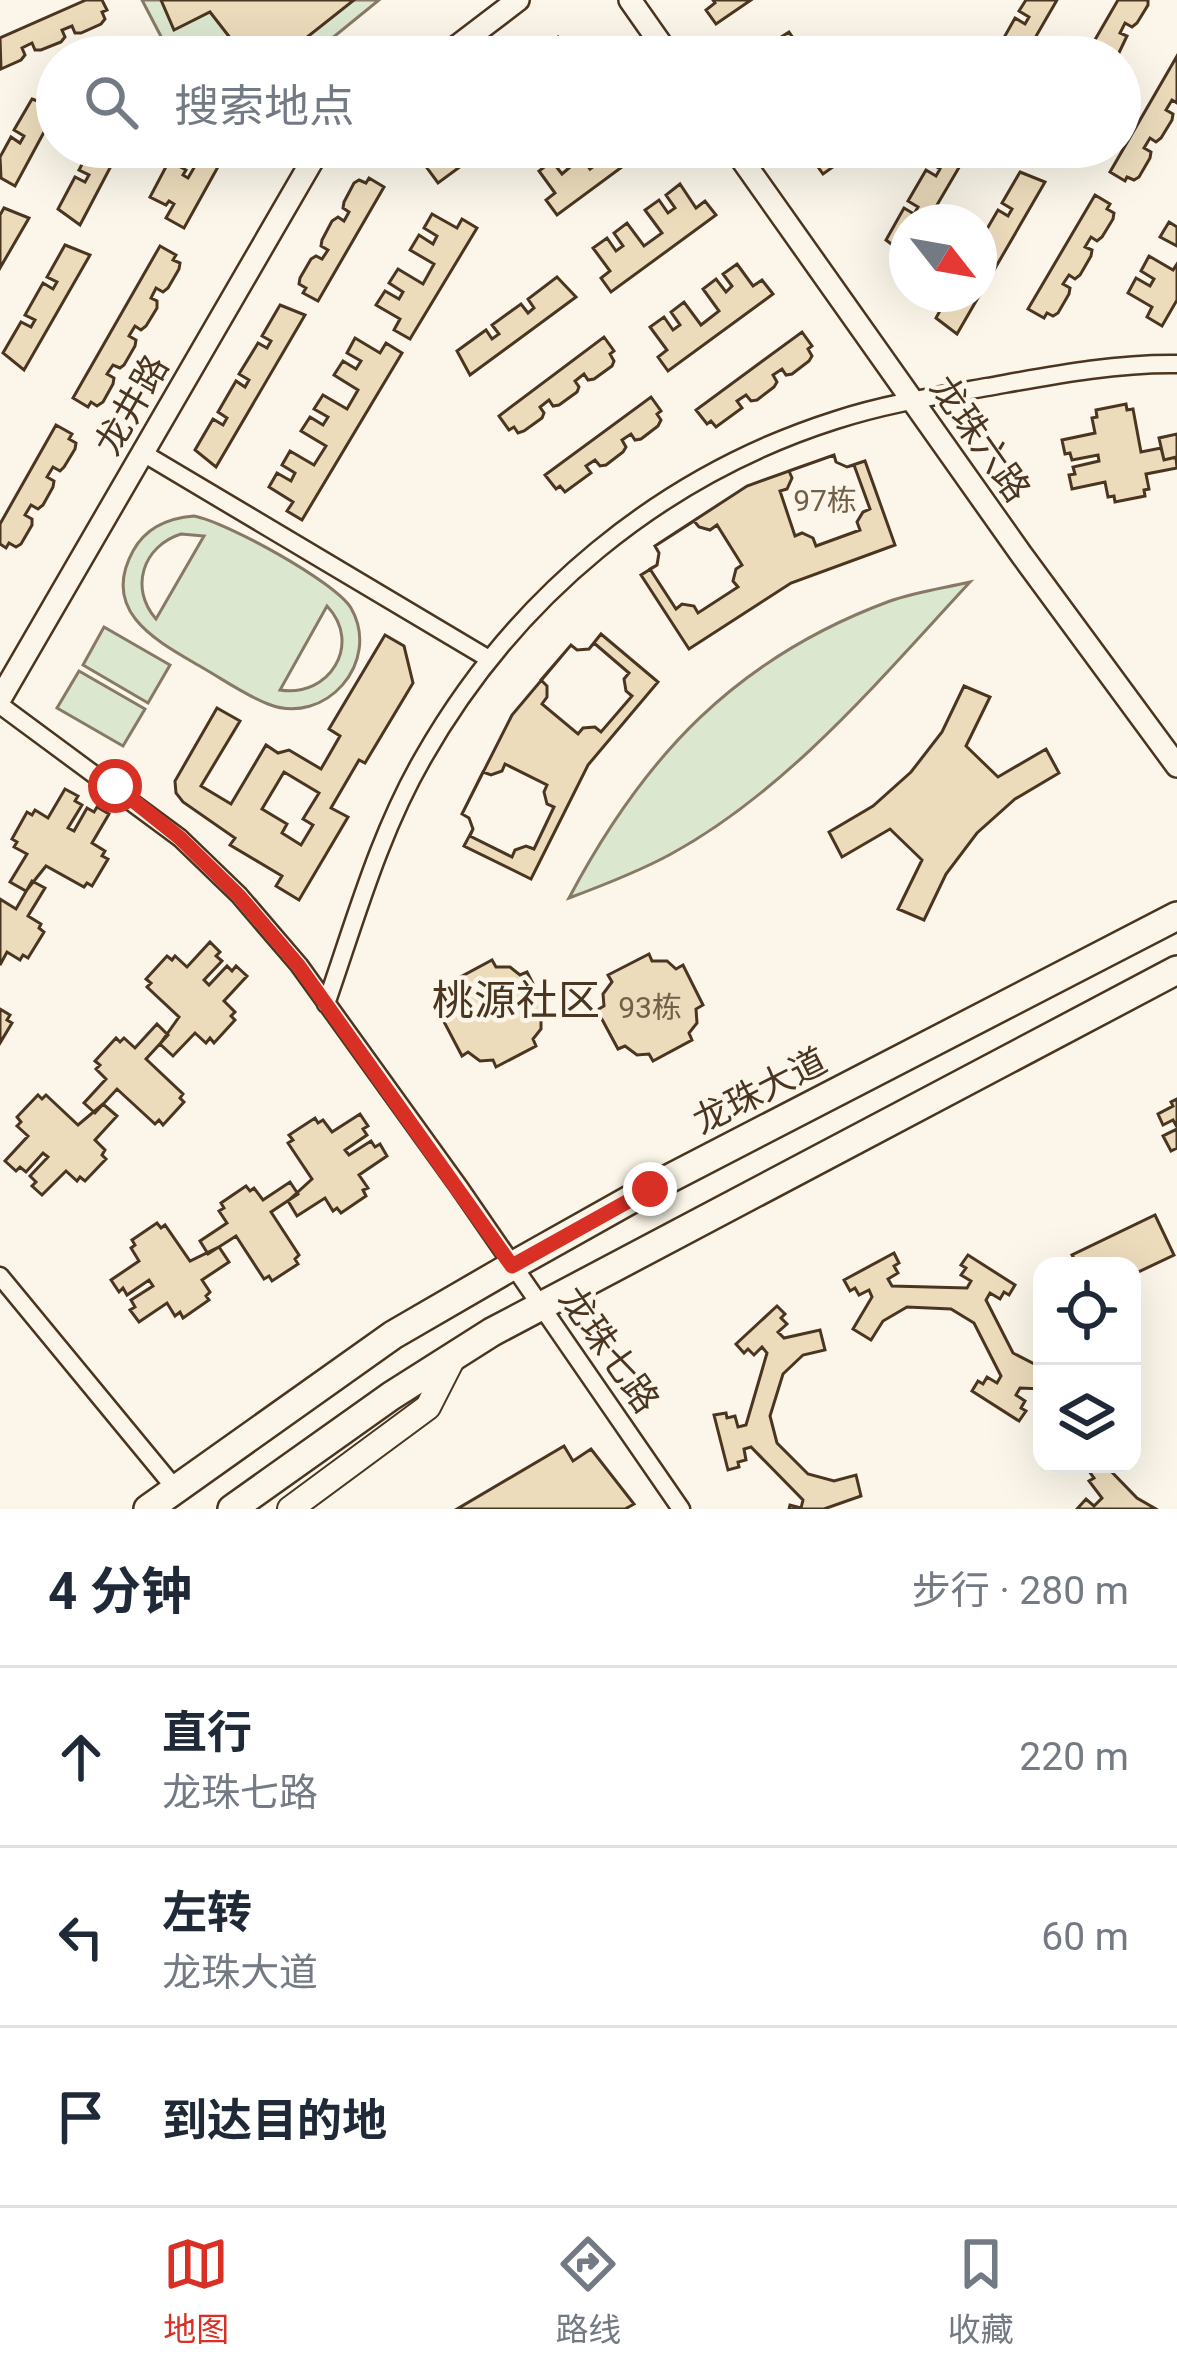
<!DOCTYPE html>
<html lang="zh">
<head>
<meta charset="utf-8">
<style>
	body { margin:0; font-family:Roboto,"Noto Sans SC",sans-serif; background:#f6f6f7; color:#1f2937 }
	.controls { position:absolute; right:36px; bottom:36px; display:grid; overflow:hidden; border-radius:24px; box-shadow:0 12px 48px #0002 }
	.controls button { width:108px; height:108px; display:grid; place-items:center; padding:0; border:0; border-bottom:3px solid #e0e1e3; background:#fff; color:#1f2937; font:60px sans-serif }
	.compass { position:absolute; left:889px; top:204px; width:108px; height:108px; border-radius:50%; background:#fff; box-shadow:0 12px 48px #0002; rotate:121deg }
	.stop { position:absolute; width:36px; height:36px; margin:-27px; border:9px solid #d93025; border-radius:50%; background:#fff }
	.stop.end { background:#d93025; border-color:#fff; box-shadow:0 3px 12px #0008 }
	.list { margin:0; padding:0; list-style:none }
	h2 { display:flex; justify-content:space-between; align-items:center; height:156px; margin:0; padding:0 48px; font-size:51px }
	h2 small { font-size:39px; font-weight:400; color:#747a83 }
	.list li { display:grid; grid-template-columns:78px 1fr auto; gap:36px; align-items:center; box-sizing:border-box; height:180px; padding:0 48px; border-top:3px solid #e0e1e3 }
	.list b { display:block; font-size:45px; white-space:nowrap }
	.list p { margin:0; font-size:39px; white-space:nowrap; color:#747a83 }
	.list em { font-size:39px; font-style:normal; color:#747a83 }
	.icon { flex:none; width:66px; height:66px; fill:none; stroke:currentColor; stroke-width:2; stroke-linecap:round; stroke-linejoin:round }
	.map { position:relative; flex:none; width:1177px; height:1509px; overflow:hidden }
	.search { position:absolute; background:#fff; box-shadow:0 12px 48px #0002; left:36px; right:36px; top:36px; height:132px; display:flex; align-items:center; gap:30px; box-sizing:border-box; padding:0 42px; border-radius:66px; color:#747a83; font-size:45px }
	.sheet { height:696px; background:#fff }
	nav { display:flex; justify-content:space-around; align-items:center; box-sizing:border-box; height:168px; border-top:3px solid #e0e1e3; background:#fff; font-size:33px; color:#747a83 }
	nav a { display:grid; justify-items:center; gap:6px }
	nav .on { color:#d93025 }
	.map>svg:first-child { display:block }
	.green { fill:#dce7d0; stroke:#887966; stroke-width:3; fill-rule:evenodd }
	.building { fill:#ecdcbc; stroke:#4a3520; stroke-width:3; fill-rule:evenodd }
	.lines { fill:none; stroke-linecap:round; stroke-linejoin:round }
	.minor-casing { stroke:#4a3520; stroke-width:21 }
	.tertiary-casing { stroke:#4a3520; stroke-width:26 }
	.secondary-casing { stroke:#4a3520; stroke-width:28 }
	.primary-casing { stroke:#4a3520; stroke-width:32 }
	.minor { stroke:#fbf6e9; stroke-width:16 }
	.tertiary { stroke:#fbf6e9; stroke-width:21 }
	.secondary { stroke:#fbf6e9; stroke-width:24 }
	.primary { stroke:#fbf6e9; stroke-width:27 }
	.route { stroke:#d93025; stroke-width:15 }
	.labels { text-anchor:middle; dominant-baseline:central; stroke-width:9; stroke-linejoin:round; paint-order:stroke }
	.number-label { font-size:30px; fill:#725f47 }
	.street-label { font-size:36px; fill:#4a3520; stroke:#fbf6e9 }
	.quarter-label { font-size:42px; fill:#4a3520; stroke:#fbf6e9 }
</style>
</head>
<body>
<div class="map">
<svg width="1177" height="1509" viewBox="0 0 1177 1509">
	<rect width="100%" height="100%" fill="#fbf6e9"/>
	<!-- green -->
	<path class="green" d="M142 0H379L309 57H191L166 46Z
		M194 516C226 522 334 581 351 608 382 662 325 727 268 704 245 695 224 680 203 668 159 642 99 613 133 551 146 527 168 518 194 516ZM181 534 204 536 156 619C129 588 143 546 181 534ZM327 606C363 644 329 698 280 690Z
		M970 582C881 678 787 791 671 854 638 872 604 885 569 898 644 756 736 658 890 601 915 592 944 588 970 582Z
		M104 627 170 665 148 703 83 665Z
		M79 671 145 709 123 746 57 708Z"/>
	<!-- building -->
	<path class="building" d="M86 0H102L107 10 102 12 105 19 101 24 81 33H75L72 26 62 30 65 37 61 42 41 50H35L32 43 22 48 25 55 21 60 1 69 0 38Z
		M161 0H354L282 57H245L210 12 174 30Z
		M713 0H751L716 24 706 10 715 3Z
		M1026 0H1057L1024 57H1006L997 50 1015 18 1025 24 1029 17 1019 11Z
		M1118 0H1148V5L1137 23 1132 27 1125 23 1120 33 1127 36 1117 57H1085Z
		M789 32 805 55 814 48 820 57H780L784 54 775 41Z
		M558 37 573 57H552L545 47Z
		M1177 56V103L1172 100 1166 110 1173 114 1172 120 1161 138 1156 142 1150 138 1144 148 1151 152 1150 158 1139 177 1134 180 1127 177 1125 181 1110 172Z
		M32 99 57 108 15 186 1 178 0 157 11 137 20 143 24 136 14 130Z
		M91 147H121L80 225 58 209 75 177 85 182 89 175 79 170Z
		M201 147H229L184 228 166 218 174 204 169 201 166 205 150 197 169 161 186 170 183 175 188 178 205 149Z
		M426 147H487L438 183 427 168 436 162Z
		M574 147 590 169 608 155 602 147H649L557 215 546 200 555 193 539 171 552 161 562 174 569 168 559 156Z
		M825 147H861L823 174 811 157Z
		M940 147H971L927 222H907V256L886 240 904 208 914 214 918 207 908 201 926 170 936 176 940 169 931 163Z
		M1020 172 1045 182 957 334 936 318 949 294H979V250L986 254 989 247 980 241 998 210 1008 216 1012 209 1002 203Z
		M369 178 384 187 318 301 303 293 306 288 299 284 300 278 311 259 316 256 322 259 328 250 321 246 322 240 332 221 338 217 344 221 349 212 343 208 344 202 354 183 359 180 366 183Z
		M680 184 696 208 705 201 716 215 611 292 601 278 610 271 593 248 607 238 616 251 623 246 614 233 627 223 644 246 662 233 645 210 659 200 668 213 675 208 666 195Z
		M1095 195 1110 204 1107 209 1114 213 1113 219 1102 237 1097 241 1091 237 1085 247 1092 250 1091 256 1080 275 1075 279 1069 275 1063 284 1070 288 1069 294 1058 313 1053 316 1047 313 1044 318 1028 309Z
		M4 208 29 218 0 268V215Z
		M432 214 457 228 462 219 477 228 410 339 394 330 400 319 376 305 385 291 399 299 403 292 389 283 398 269 423 284 434 264 410 250 419 235 433 244 437 236 424 228Z
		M1169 222 1177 227V246L1160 237Z
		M65 245 90 255 24 370 3 353 21 322 31 327 35 320 25 315 43 283 53 289 57 282 47 277Z
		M160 246 176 255 173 260 180 263 179 269 168 288 163 292 156 288 151 298 157 301V308L146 326 141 330 135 326 129 336 136 340 135 346 124 365 120 368 113 365 107 374 114 378 113 384 103 402 97 406 91 402 88 407 73 398Z
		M1149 256 1173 270 1177 264V300L1162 326 1147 317 1152 307 1128 293 1136 278 1150 286 1154 279 1141 271Z
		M737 264 753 286 762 280 773 294 668 371 658 357 667 350 650 327 664 317 673 330 680 325 671 312 684 302 701 325 719 311 703 289 716 279 726 292 732 286 723 274Z
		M557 277 576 297 470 375 457 351 486 330 492 339 499 334 492 325 521 304 528 313 534 308 528 299Z
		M280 305 305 315 216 467 195 450 213 419 223 425 227 418 218 412 236 381 245 387 249 380 239 374 258 343 267 348 271 341 262 336Z
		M802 332 812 346 808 349 812 356 809 361 792 374 786 375 782 369 773 375 777 382 774 387 757 400 751 401 746 395 737 401 742 408 716 427 711 421 707 424 696 410Z
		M604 337 614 351 610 354 614 361 612 366 594 379 588 380 584 374 575 381 579 387 577 392 559 405 553 406 549 400 540 407 544 413 542 418 524 431 518 433 514 427 509 430 499 416Z
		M355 338 380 353 386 343 402 353 302 520 287 511 293 502 269 487 277 473 291 481 295 473 282 465 290 451 314 465 326 446 301 431 310 417 323 425 328 417 314 409 323 395 347 409 358 390 334 375 343 361 356 369 361 361 347 353Z
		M651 397 661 411 657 414 661 420 658 426 641 439 635 440 631 434 622 440 626 447 623 452 606 465 600 466 595 460 586 466 591 473 565 492 560 486 556 489 545 475Z
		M1126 404 1127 410 1133 409 1141 452 1161 448 1164 460 1176 457 1177 468 1146 474 1149 489 1144 490 1145 496 1115 502 1114 496 1108 497 1105 482 1072 489 1069 475 1075 474 1073 467 1099 461 1098 455 1072 460 1070 453 1065 454 1062 440 1095 433 1092 418 1097 417 1096 410Z
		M56 425 72 434 69 439 76 443 75 449 64 467 60 471 53 467 47 477 54 481 53 487 43 505 38 509 31 505 25 515 32 519V525L21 544 16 547 9 543 6 548 0 544V524Z
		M1177 434V457L1164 460 1159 438Z
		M834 455 836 462 847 467 865 461 895 545 791 583 689 649 641 575 657 565 659 553 655 546 747 486Z
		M834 455 836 462 847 467 854 465 870 509 863 512 857 522 860 530 816 546 813 538 802 533 795 536 780 491 787 489 792 478 789 471Z
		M694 521 699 527 710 530 717 525 742 565 736 569 733 581 738 587 698 613 694 606 682 604 676 609 650 569 657 565 659 553 655 546Z
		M601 634 658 682 588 765 531 879 464 846 473 829 469 818 462 814 512 715 571 645 577 650 589 649Z
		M385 635 404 646 413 683 365 763 359 760 331 808 348 817 299 900 276 886 282 876 230 845 235 838 183 802 176 793 175 781 217 708 240 721 201 786 231 804 266 745 278 753 289 750 321 769 340 736 329 729ZM284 772 319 793 303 819 313 825 301 845 282 833 287 824 262 809Z
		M594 643 629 673 624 679 626 691 632 696 601 732 595 727 583 728 578 734 542 704 547 697V686L541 680 571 645 577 650 589 649Z
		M964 686 990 697 966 746 998 777 1046 749 1059 773 1015 799 977 833 946 874 924 920 898 909 922 860 890 829 842 857 829 832 873 806 911 772 942 732Z
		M505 764 547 785 544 792 547 804 554 807 534 849 526 846 515 850 512 857 470 836 473 829 469 818 462 814 483 772 491 775 502 771Z
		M65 789 78 796 75 801 82 805 68 828 74 831 87 808 94 812 97 807 109 814 92 843 105 851 102 856 108 859 92 886 87 883 84 887 46 866 26 891 10 882 27 854 14 847 17 842 12 839 27 812 32 815 35 810 48 818Z
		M32 881 45 888 28 916 41 924 39 928 44 932 28 958 23 955 20 960 7 952 0 965V899L16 909Z
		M210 942 220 952 216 956 222 961 204 980 209 985 227 966 232 971 236 966 247 976 224 1001 235 1012 231 1016 235 1020 214 1043 210 1038 206 1043 195 1033 173 1056 160 1044 179 1017 147 987 151 983 146 979 167 956 172 960 175 956 187 967Z
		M649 954 652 961H667L676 969 683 965 703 1005 696 1009 697 1023 689 1033 692 1040 653 1061 649 1054 637 1055 625 1046 618 1049 597 1010 604 1006 603 994 612 982 608 975Z
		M492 960 496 967H510L520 975 527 972 547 1011 541 1015V1029L533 1039 536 1046 496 1067 493 1060 480 1061 468 1052 462 1056 441 1016 448 1012 447 1000 456 988 453 981Z
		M0 1009 10 1015 7 1020 12 1023 0 1043Z
		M157 1024 168 1035 146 1059 183 1094 180 1098 184 1102 163 1125 159 1120 155 1124 117 1089 95 1113 84 1103 106 1079 96 1069 100 1065 95 1061 116 1038 120 1042 124 1038 135 1048Z
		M38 1095 42 1099 46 1095 78 1125 103 1104 117 1116 95 1140 105 1150 102 1155 106 1159 85 1181 80 1177 77 1181 66 1171 42 1195 32 1186 36 1182 30 1176 48 1157 43 1153 26 1172 20 1167 16 1171 5 1161 28 1136 17 1126 21 1122 17 1117Z
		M1177 1099V1127L1173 1120 1163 1125 1158 1114 1173 1106 1171 1102Z
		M360 1114 368 1126 363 1129 367 1135 345 1150 349 1155 371 1141 375 1147 380 1144 387 1156 359 1175 368 1188 363 1190 366 1196 341 1213 337 1208 333 1211 325 1198 297 1216 288 1201 312 1179 288 1143 293 1140 289 1135 315 1118 318 1123 323 1120 332 1132Z
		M1177 1129V1148L1171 1151 1163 1136Z
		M290 1182 298 1194 271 1212 299 1255 295 1259 298 1264 272 1281 269 1276 264 1279 236 1236 208 1254 200 1241 227 1223 219 1211 224 1208 221 1203 246 1186 250 1191 254 1188 263 1200Z
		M1155 1215 1174 1255 1132 1275V1266H1078L1072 1255Z
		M157 1223 161 1228 165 1225 190 1261 219 1247 229 1262 202 1280 210 1292 206 1296 209 1300 183 1318 180 1312 175 1316 167 1303 139 1322 130 1310 135 1307 131 1300 153 1286 149 1280 127 1295 123 1288 119 1292 111 1280 139 1261 131 1248 135 1245 132 1240Z
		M894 1253 899 1263 894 1266 898 1273 888 1279 892 1286 967 1288 971 1281 961 1275 966 1268 961 1265 968 1255 1015 1285 1009 1295 1004 1292 1000 1299 990 1293 986 1300 1013 1353 1042 1368V1389L1020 1388 1016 1395 1025 1401 1021 1408 1026 1411 1019 1421 972 1391 978 1381 983 1384 987 1377 997 1383 1001 1376 974 1323 951 1309 907 1307 883 1321 871 1340 853 1329 872 1297 869 1290 859 1295 855 1288 850 1291 844 1280Z
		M777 1306 785 1314 781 1318 787 1324 778 1332 784 1338 820 1330 825 1350 803 1355 783 1374 770 1416 777 1443 808 1474 834 1481 856 1475 861 1496 824 1509H789L790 1505 801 1508 803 1500 751 1447 744 1449 746 1460 738 1462 739 1467 728 1470 714 1415 726 1413 727 1418 735 1416 738 1427 746 1425 767 1353 762 1347 754 1355 748 1349 744 1353 736 1344Z
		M564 1446 573 1461 591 1449 634 1504 625 1509H457Z
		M1091 1464H1104L1137 1498 1156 1509H1077L1086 1499 1094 1506 1102 1498 1089 1481 1094 1478 1086 1467Z"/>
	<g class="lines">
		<defs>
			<path id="minor" d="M143 453 489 659
				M0 705 180 838 239 895 299 965 459 1187 681 1509
				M326 1004C355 921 379 834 423 758 514 598 660 476 836 420 885 404 936 396 987 387 1049 376 1114 363 1177 364
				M0 1276 174 1487"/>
			<path id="tertiary" d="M630 0 670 57
				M443 57 518 0
				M733 147 1021 554 1177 766
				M0 699 312 161 324 147"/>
			<path id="secondary" d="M290 1509 428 1407 454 1356"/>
			<path id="primary" d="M148 1509 393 1335 512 1266 651 1188 1177 916
				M232 1509 391 1396 492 1332 1177 970"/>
		</defs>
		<!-- minor casing -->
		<use href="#minor" class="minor-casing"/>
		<!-- tertiary casing -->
		<use href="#tertiary" class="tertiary-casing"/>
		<!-- secondary casing -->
		<use href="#secondary" class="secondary-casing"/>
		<!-- primary casing -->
		<use href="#primary" class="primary-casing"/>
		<!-- minor -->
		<use href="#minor" class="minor"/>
		<!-- tertiary -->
		<use href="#tertiary" class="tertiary"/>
		<!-- secondary -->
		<use href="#secondary" class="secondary"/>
		<!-- primary -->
		<use href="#primary" class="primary"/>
	</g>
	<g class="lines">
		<!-- route -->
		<path class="route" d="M115 786 180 838 239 896 298 965 512 1266 650 1189"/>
	</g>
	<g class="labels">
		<!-- number labels -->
		<g class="number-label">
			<text x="825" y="500">97栋</text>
			<text x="650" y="1007">93栋</text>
		</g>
		<!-- street labels -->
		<g class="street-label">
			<text transform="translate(132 405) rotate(-60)">龙井路</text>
			<text transform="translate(980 439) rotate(55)">龙珠六路</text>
			<text transform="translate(760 1091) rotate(-27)">龙珠大道</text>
			<text transform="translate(609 1350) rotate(55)">龙珠七路</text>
		</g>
		<!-- quarter labels -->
		<g class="quarter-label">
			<text x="516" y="1000">桃源社区</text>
		</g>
	</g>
</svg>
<div class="controls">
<button><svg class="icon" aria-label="locate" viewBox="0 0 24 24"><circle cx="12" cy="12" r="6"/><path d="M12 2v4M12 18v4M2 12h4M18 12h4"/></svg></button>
<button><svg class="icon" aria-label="layers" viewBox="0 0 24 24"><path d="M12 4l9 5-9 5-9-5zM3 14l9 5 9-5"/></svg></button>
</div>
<svg class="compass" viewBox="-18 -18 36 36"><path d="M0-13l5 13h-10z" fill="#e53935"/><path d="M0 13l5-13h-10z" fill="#747a83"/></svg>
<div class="stop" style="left:115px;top:786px"></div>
<div class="stop end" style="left:650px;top:1189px"></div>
<div class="search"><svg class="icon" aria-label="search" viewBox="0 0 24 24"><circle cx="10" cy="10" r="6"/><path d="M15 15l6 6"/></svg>搜索地点</div>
</div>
<section class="sheet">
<h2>4 分钟<small>步行 · 280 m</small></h2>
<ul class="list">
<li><svg class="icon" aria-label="ahead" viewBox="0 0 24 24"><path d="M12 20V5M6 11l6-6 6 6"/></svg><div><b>直行</b><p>龙珠七路</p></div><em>220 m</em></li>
<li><svg class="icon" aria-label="left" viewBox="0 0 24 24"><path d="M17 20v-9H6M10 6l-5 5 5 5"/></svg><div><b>左转</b><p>龙珠大道</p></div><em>60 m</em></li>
<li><svg class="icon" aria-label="arrive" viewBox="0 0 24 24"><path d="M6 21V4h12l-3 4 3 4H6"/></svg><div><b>到达目的地</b></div></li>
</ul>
</section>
<nav>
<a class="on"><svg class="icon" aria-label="map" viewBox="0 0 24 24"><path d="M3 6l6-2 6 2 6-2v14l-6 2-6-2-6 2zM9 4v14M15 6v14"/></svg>地图</a>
<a><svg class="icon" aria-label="directions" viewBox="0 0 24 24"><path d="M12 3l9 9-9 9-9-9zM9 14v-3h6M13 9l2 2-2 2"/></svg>路线</a>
<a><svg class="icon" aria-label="saved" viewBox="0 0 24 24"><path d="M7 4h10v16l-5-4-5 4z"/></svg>收藏</a>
</nav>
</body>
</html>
